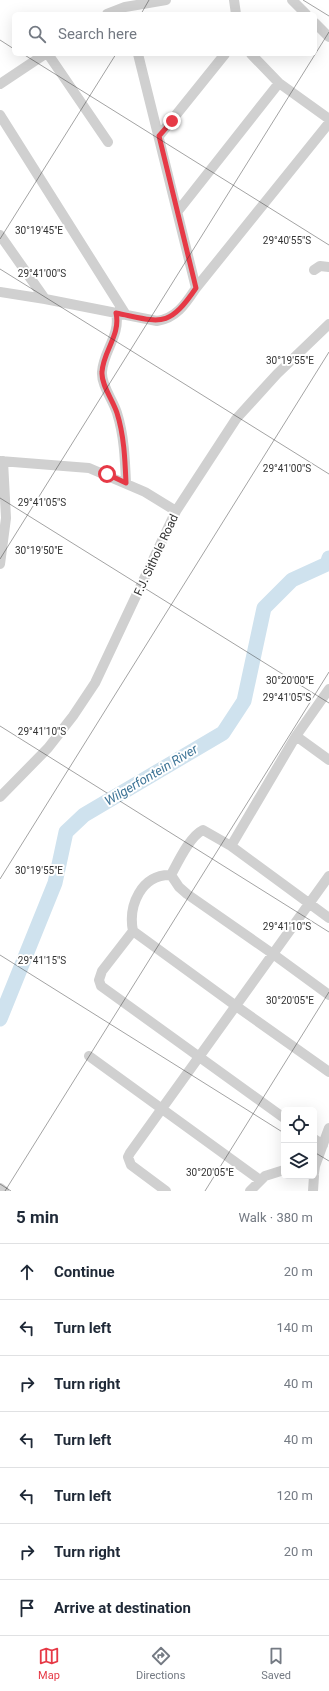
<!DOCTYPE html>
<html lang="en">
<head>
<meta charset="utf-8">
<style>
	body { margin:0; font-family:Roboto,sans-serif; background:#f2f2f3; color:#1f2937 }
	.controls { position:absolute; right:12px; bottom:12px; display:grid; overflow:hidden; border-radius:6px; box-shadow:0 4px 16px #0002 }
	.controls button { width:36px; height:36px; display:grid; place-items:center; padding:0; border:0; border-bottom:1px solid #e0e1e3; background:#fff; color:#1f2937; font:20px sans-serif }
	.stop { position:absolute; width:12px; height:12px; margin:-9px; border:3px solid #e63946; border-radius:50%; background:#fff }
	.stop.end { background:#e63946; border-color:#fff; box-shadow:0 1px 4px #0008 }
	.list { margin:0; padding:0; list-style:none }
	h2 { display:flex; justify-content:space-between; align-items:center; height:52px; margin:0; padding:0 16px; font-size:17px }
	h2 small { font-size:13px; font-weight:400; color:#747a83 }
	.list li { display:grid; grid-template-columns:26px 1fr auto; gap:12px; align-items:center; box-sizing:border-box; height:56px; padding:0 16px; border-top:1px solid #e0e1e3 }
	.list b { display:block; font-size:15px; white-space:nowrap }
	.list em { font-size:13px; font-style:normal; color:#747a83 }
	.icon { flex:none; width:22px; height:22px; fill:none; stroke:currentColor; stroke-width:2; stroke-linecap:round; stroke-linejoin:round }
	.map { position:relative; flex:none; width:329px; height:1191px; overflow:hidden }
	.search { position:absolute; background:#fff; box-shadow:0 4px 16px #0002; left:12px; right:12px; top:12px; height:44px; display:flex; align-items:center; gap:10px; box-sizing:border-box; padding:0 14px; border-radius:6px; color:#747a83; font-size:15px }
	.sheet { height:444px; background:#fff }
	nav { display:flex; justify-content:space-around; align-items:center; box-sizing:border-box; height:56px; border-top:1px solid #e0e1e3; background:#fff; font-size:11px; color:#747a83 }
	nav a { display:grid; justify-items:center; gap:2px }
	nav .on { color:#e63946 }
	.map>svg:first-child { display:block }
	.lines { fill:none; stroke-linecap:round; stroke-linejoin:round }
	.river { stroke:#cfe2ee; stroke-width:15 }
	.minor { stroke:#d0d0d0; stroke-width:10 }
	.route { stroke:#e63946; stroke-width:5 }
	.ticks { fill:none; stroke:#333; stroke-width:1; stroke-opacity:0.45 }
	.labels { text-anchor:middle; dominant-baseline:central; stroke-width:4; stroke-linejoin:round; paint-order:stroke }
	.street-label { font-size:12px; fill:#333; stroke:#fff }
	.water-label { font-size:13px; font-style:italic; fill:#3f7597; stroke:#fff }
	.ticks-label { font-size:10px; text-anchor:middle; fill:#333; stroke:#fff; stroke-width:4; stroke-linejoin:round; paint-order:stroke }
</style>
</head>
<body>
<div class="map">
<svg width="329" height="1191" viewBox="0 0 329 1191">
	<rect width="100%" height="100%" fill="#fff"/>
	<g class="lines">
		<!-- river -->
		<path class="river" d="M0 1019 55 883 66 832 84 815 223 733 244 701 264 608 292 580 327 564 329 558"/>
		<!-- minor -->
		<path class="minor" d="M234 0 236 14
			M292 0 306 14
			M107 14 125 7 166 0
			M315 23 329 37
			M48 54 108 142
			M138 54 196 288 329 123
			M251 54 279 83 329 119
			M0 84 45 54
			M0 115 126 315
			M159 136 225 54
			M178 211 279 83
			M0 235 45 299
			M314 270 320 266 329 267
			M0 292 45 299 157 321C177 318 186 303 196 288
			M116 313C121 335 103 351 102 372 101 385 113 400 117 413 124 435 125 459 126 483
			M0 461 89 468 145 492 176 511
			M0 564 6 518 3 461
			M296 736 329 760
			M0 797 48 748 73 716 95 683 176 511 236 419 277 374 329 324
			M231 846 296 736 329 689
			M171 875 179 887 187 894 273 954 329 995
			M133 931 236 1006 329 1072
			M89 1056 260 1180
			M284 1118 101 986 99 980 102 971 133 931C128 906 141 874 171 875 178 862 190 836 203 830L231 846 329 918
			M314 1139 323 1145
			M314 1173 315 1166 329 1128
			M0 1188 4 1191
			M166 1191 131 1165 128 1157 130 1153 329 876
			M250 1191 265 1176 284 1170
			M313 1191 314 1176"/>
	</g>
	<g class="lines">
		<!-- route -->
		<path class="route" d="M107 474 126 483C125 459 124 435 117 413 113 400 101 385 102 372 103 351 121 335 116 313 161 322 168 329 196 288L159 136 172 121"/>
	</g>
	<!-- ticks -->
	<path class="ticks" d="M303 0 329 16M141 14 149 0M0 40 14 49M23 54 329 245M0 239 116 54M0 269 329 474M0 498 329 703M0 559 329 32M0 726 329 932M0 879 329 352M0 955 284 1133M314 1152 329 1161M0 1184 11 1191M5 1191 329 672M205 1191 329 992"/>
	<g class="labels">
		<!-- street labels -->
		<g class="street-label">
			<text transform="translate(156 555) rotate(-65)">F.J. Sithole Road</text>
		</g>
		<!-- water labels -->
		<g class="water-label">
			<text transform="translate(151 775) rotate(-31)">Wilgerfontein River</text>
		</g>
	</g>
	<g class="ticks-label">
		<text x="39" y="234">30°19'45"E</text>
		<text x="287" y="244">29°40'55"S</text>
		<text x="42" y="277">29°41'00"S</text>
		<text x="290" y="364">30°19'55"E</text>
		<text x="287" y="472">29°41'00"S</text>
		<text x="42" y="506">29°41'05"S</text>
		<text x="39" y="554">30°19'50"E</text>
		<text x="290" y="684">30°20'00"E</text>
		<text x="287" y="701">29°41'05"S</text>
		<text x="42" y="735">29°41'10"S</text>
		<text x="39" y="874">30°19'55"E</text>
		<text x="287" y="930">29°41'10"S</text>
		<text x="42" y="964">29°41'15"S</text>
		<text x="290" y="1004">30°20'05"E</text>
		<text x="210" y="1176">30°20'05"E</text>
	</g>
</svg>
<div class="controls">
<button><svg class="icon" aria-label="locate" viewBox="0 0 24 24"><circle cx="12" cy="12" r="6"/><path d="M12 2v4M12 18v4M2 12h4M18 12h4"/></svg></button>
<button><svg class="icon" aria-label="layers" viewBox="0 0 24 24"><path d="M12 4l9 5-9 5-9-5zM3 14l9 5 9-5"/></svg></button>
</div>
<div class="stop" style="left:107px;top:474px"></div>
<div class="stop end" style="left:172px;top:121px"></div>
<div class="search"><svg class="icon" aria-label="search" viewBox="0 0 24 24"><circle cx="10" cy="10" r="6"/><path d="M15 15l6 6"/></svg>Search here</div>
</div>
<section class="sheet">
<h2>5 min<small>Walk · 380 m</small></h2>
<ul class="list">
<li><svg class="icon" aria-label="ahead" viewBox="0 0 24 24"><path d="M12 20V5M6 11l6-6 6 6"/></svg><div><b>Continue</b></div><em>20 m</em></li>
<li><svg class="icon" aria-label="left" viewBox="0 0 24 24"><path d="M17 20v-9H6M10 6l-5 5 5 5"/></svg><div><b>Turn left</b></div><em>140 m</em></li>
<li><svg class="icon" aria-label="right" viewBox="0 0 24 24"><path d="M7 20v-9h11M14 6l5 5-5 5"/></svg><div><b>Turn right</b></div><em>40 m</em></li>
<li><svg class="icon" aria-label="left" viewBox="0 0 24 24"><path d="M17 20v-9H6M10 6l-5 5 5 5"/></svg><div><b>Turn left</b></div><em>40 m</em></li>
<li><svg class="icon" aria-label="left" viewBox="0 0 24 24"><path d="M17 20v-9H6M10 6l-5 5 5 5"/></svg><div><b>Turn left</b></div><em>120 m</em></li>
<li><svg class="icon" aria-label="right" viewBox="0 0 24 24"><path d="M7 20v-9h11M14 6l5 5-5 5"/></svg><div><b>Turn right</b></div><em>20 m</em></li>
<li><svg class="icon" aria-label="arrive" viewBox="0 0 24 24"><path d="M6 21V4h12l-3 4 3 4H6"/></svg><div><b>Arrive at destination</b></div></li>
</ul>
</section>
<nav>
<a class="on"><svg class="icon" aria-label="map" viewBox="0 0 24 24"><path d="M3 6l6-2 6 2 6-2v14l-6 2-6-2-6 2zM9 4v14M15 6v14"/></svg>Map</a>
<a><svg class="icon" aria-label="directions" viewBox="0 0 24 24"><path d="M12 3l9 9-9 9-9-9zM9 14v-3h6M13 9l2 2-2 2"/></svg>Directions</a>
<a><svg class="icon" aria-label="saved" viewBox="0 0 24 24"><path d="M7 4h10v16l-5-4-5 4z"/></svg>Saved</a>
</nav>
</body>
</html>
